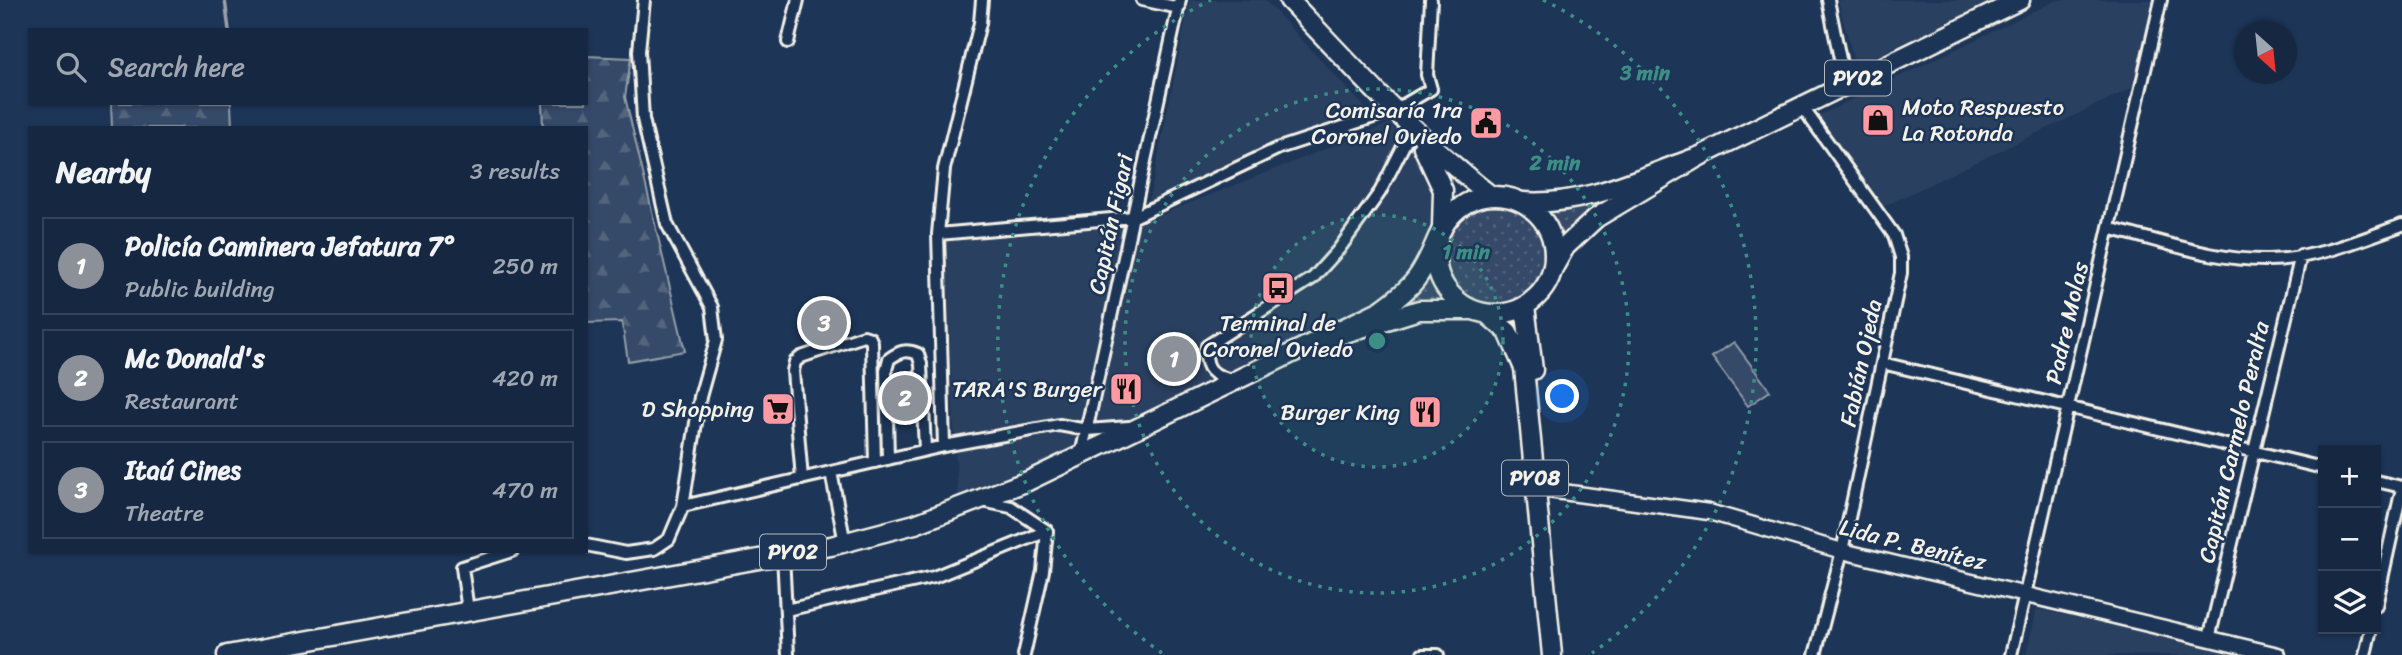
<!DOCTYPE html>
<html lang="en">
<head>
<meta charset="utf-8">
<style>
	body { margin:0; font-family:Sriracha,sans-serif; background:#1f3048; color:#f1f3f6 }
	.controls { position:absolute; right:21px; bottom:21px; display:grid; overflow:hidden; border-radius:0px; box-shadow:0 2px 5px #0004 }
	.controls button { width:63px; height:63px; display:grid; place-items:center; padding:0; border:0; border-bottom:2px solid #35445a; background:#162841; color:#f1f3f6; font:35px sans-serif }
	.compass { position:absolute; left:2234px; top:21px; width:63px; height:63px; border-radius:50%; background:#162841; box-shadow:0 2px 5px #0004; rotate:153deg }
	.you { position:absolute; left:1563px; top:397px; width:24px; height:24px; margin:-18px; border:5px solid #fff; border-radius:50%; background:#1a73e8; box-shadow:0 0 0 10px #1a73e833 }
	.badge { display:grid; place-items:center; width:46px; height:46px; border-radius:50%; background:#8c9099; color:#fff; font-size:23px; font-weight:700 }
	.pin { position:absolute; translate:-50% -50%; border:4px solid #fff; box-shadow:0 2px 7px #0006 }
	.list { margin:0; padding:0; list-style:none }
	h2 { display:flex; justify-content:space-between; align-items:center; height:91px; margin:0; padding:0 28px; font-size:30px }
	h2 small { font-size:23px; font-weight:400; color:#9ea6b1 }
	.list li { display:grid; grid-template-columns:46px 1fr auto; gap:21px; align-items:center; box-sizing:border-box; height:98px; margin:0 14px 14px; padding:0 14px; border:2px solid #35445a; border-radius:0px }
	.list b { display:block; font-size:26px; white-space:nowrap }
	.list p { margin:0; font-size:23px; white-space:nowrap; color:#9ea6b1 }
	.list em { font-size:23px; font-style:normal; color:#9ea6b1 }
	.icon { flex:none; width:38px; height:38px; fill:none; stroke:currentColor; stroke-width:2; stroke-linecap:round; stroke-linejoin:round }
	.map { position:relative; flex:none; width:2402px; height:655px; overflow:hidden }
	.search { position:absolute; background:#162841; box-shadow:0 2px 5px #0004; left:28px; top:28px; width:560px; height:77px; display:flex; align-items:center; gap:18px; box-sizing:border-box; padding:0 24px; border-radius:0px; color:#9ea6b1; font-size:26px }
	.panel { position:absolute; background:#162841; box-shadow:0 2px 5px #0004; left:28px; top:126px; width:560px; height:427px; border-radius:0px }
	.map>svg:first-child { display:block }
	.built { fill:#2a4060 }
	.grass { fill:url(#grass-dots); stroke:#949ea8; stroke-width:2 }
	.forest { fill:url(#forest-firs); stroke:#949ea8; stroke-width:2 }
	.pitch { fill:#354a67; stroke:#949ea8; stroke-width:2 }
	.lines { fill:none; stroke-linecap:round; stroke-linejoin:round }
	.stream { stroke:#9aa2ab; stroke-width:3.5 }
	.minor-casing { stroke:#f4f1e8; stroke-width:16 }
	.tertiary-casing { stroke:#f4f1e8; stroke-width:19 }
	.primary-casing { stroke:#f4f1e8; stroke-width:23 }
	.trunk-casing { stroke:#f4f1e8; stroke-width:23 }
	.minor { stroke:#1d3557; stroke-width:10 }
	.tertiary { stroke:#1d3557; stroke-width:14 }
	.primary { stroke:#1d3557; stroke-width:18 }
	.trunk { stroke:#1d3557; stroke-width:18 }
	.ring { fill:none; stroke:#3d8f86; stroke-width:3.5; stroke-dasharray:3.5 7 }
	.labels { text-anchor:middle; dominant-baseline:central; stroke-width:5; stroke-linejoin:round; paint-order:stroke }
	.shield { fill:#1d3557; stroke:#b4b9bc; stroke-width:2 }
	.shield-label { font-size:21px; font-weight:bold; fill:#f4f1e8 }
	.poi-label { font-size:23px; fill:#f4f1e8; stroke:#1d3557; text-anchor:end }
	.street-label { font-size:23px; fill:#f4f1e8; stroke:#1d3557 }
	.centre { fill:#3d8f86; stroke:#1d3557; stroke-width:3.5 }
	.ring-label { font-size:21px; text-anchor:middle; font-weight:bold; fill:#3d8f86; stroke:#1d3557; stroke-width:5; stroke-linejoin:round; paint-order:stroke }
</style>
</head>
<body>
<div class="map">
<svg width="2402" height="655" viewBox="0 0 2402 655">
	<defs>
		<pattern id="grass-dots" width="8" height="8" patternUnits="userSpaceOnUse" patternTransform="scale(1.75)"><rect width="8" height="8" fill="#354a67"/><path d="M2 2h.1M6 6h.1" fill="none" stroke="#53657d" stroke-width="1.8" stroke-linecap="round"/></pattern>
		<pattern id="forest-firs" width="22" height="20" patternUnits="userSpaceOnUse" patternTransform="scale(1.75)"><rect width="22" height="20" fill="#354a67"/><path d="M5 1l3.5 6h-7zM16 11l3.5 6h-7z" fill="#53657d"/></pattern>
	</defs>
	<rect width="100%" height="100%" fill="#1d3557"/>
	<filter id="ink" filterUnits="userSpaceOnUse"><feTurbulence type="fractalNoise" baseFrequency=".0143" numOctaves="2"/><feDisplacementMap in="SourceGraphic" scale="14" xChannelSelector="R" yChannelSelector="G"/><feConvolveMatrix kernelMatrix="1 2 1 2 8 2 1 2 1" color-interpolation-filters="sRGB"/></filter>
	<g filter="url(#ink)">
		<!-- built -->
		<path class="built" d="M1190 0H1265L1371 114 1148 206Z
			M1838 0H1996L1855 66Z
			M2057 0H2155L2132 88 1878 209 1818 116Z
			M1390 123 1414 152 1432 189 1430 232 1414 270 1392 294 1092 445 958 499 944 241 1145 221Z
			M2037 609 2245 655H2026Z"/>
		<!-- grass -->
		<path class="grass" d="M1637 185 1559 248 1557 231 1544 213Z
			M1442 255a52 52 0 1 1 104 0a52 52 0 1 1-104 0Z
			M1431 271 1436 287 1448 301H1426L1386 313Z"/>
		<!-- forest -->
		<path class="forest" d="M586 56 631 58 625 97 685 351 628 361 622 322 586 323V128H543L542 103H586Z
			M111 103H231L232 128H112Z"/>
		<!-- pitch -->
		<path class="pitch" d="M1734 342 1770 391 1748 406 1712 357Z"/>
		<g class="lines">
			<!-- stream -->
			<path class="stream" d="M225 0 229 30"/>
			<defs>
				<path id="minor" d="M1142 0 1179 8
					M1828 0 1841 64 1850 82
					M788 42 798 0
					M1801 105 1894 235 1901 257V273L1842 551 1815 655
					M2111 229C2162 241 2215 261 2268 260 2313 260 2360 240 2402 225
					M938 234 1134 217 1279 148 1395 110 1431 89 1427 75 1431 0
					M1882 363 2323 468
					M1234 380C1213 377 1203 368 1207 346L1313 278 1339 249 1380 192 1412 129
					M944 446 938 234 944 169 980 23 982 0
					M1081 455 1180 0
					M888 459 886 370 889 359C900 351 906 349 918 354L921 364 925 450
					M831 472 845 543
					M802 479 793 371 795 362 801 357 864 336 870 338 872 343 875 462
					M2376 481 2402 487
					M982 501 1011 507 1047 531 1043 571 1024 655
					M683 506 944 446 1059 425 1087 430 1129 427
					M586 545 626 553 654 549 669 539 683 506 700 397 716 340 712 307 667 224 643 119 639 51 644 0
					M783 554 788 655
					M2376 606 2402 488
					M786 610 934 577 1047 531
					M468 611 462 567 512 551
					M2209 639 2301 255
					M1422 655H1438
					M2011 655 2161 0
					M2365 655 2371 629"/>
				<path id="tertiary" d="M1537 491 1548 490 1709 512 1842 551 2278 655"/>
				<path id="primary" d="M1552 270 1565 247 1596 218 1698 157 2020 0
					M227 655 831 546 915 524 1028 481 1381 310C1415 286 1422 275 1438 237"/>
				<path id="trunk" d="M1289 0C1354 68 1416 138 1490 195
					M1423 147 1443 190 1442 228
					M1436 255a59 59 0 1 1 118 0a59 59 0 1 1-118 0Z
					M1523 202C1584 207 1642 176 1698 157
					M1525 306 1533 370
					M1487 314 1508 332 1524 368 1552 655
					M1326 339 1419 310H1471"/>
			</defs>
			<!-- minor casing -->
			<use href="#minor" class="minor-casing"/>
			<!-- tertiary casing -->
			<use href="#tertiary" class="tertiary-casing"/>
			<!-- primary casing -->
			<use href="#primary" class="primary-casing"/>
			<!-- trunk casing -->
			<use href="#trunk" class="trunk-casing"/>
			<!-- minor -->
			<use href="#minor" class="minor"/>
			<!-- tertiary -->
			<use href="#tertiary" class="tertiary"/>
			<!-- primary -->
			<use href="#primary" class="primary"/>
			<!-- trunk -->
			<use href="#trunk" class="trunk"/>
		</g>
	</g>
	<!-- distance rings -->
	<circle cx="1377" cy="341" r="126" fill="#3d8f86" fill-opacity=".12"/>
	<g class="ring">
		<circle cx="1377" cy="341" r="126"/>
		<circle cx="1377" cy="341" r="252"/>
		<path d="M1162 653A379 379 0 0 1 1211 0M1543 0A379 379 0 0 1 1592 653"/>
	</g>
	<!-- icons -->
	<defs>
		<symbol id="shop-square" viewBox="-11 -11 22 22"><rect x="-9" y="-9" width="18" height="18" rx="4" fill="#ff9aa2" stroke="#1d3557"/><path d="M-5-2.5h2.3a2.7 3.5 0 0 1 5.4 0H5L5.5 6h-11ZM-1.5-2.5h3a1.5 2.3 0 0 0-3 0Z" fill="#111"/></symbol>
		<symbol id="civic-square" viewBox="-11 -11 22 22"><rect x="-9" y="-9" width="18" height="18" rx="4" fill="#ff9aa2" stroke="#1d3557"/><path d="M-.6-6.5H3V-4.5H.6V-3L4-1V1h2V6H-6V1h2V-1L-.6-3ZM-1.2 2.5V6h2.4V2.5Z" fill="#111"/></symbol>
		<symbol id="bus-square" viewBox="-11 -11 22 22"><rect x="-9" y="-9" width="18" height="18" rx="4" fill="#ff9aa2" stroke="#1d3557"/><path d="M-5-6H5V4H4V6H2V4H-2V6H-4V4H-5ZM-3.5-4V0h7V-4ZM-3.5 1.2v1.5H-2V1.2ZM2 1.2v1.5H3.5V1.2Z" fill="#111"/></symbol>
		<symbol id="restaurant-square" viewBox="-11 -11 22 22"><rect x="-9" y="-9" width="18" height="18" rx="4" fill="#ff9aa2" stroke="#1d3557"/><path d="M-5-6h1v4h1v-4h1v4h1v-4h1v5L-1.5 .5V6h-2V.5L-5-1ZM5-6V6H3V1.5H1.5Q1.5-4 5-6Z" fill="#111"/></symbol>
		<symbol id="supermarket-square" viewBox="-11 -11 22 22"><rect x="-9" y="-9" width="18" height="18" rx="4" fill="#ff9aa2" stroke="#1d3557"/><path d="M-6-5.5h2.5l.6 2H6L4.5 2H-2.5L-4.4-4H-6ZM-1.5 3.2a1.3 1.3 0 1 0 .1 0ZM3 3.2a1.3 1.3 0 1 0 .1 0Z" fill="#111"/></symbol>
	</defs>
	<g fill-rule="evenodd">
		<use href="#shop-square" x="1859" y="101" width="38" height="38"/>
		<use href="#civic-square" x="1467" y="104" width="38" height="38"/>
		<use href="#bus-square" x="1259" y="269" width="38" height="38"/>
		<use href="#restaurant-square" x="1107" y="370" width="38" height="38"/>
		<use href="#supermarket-square" x="759" y="390" width="38" height="38"/>
		<use href="#restaurant-square" x="1406" y="393" width="38" height="38"/>
	</g>
	<g class="labels">
		<!-- shield labels -->
		<g class="shield">
			<rect x="1825" y="60.5" width="66" height="35" rx="5"/>
			<rect x="1502" y="460.5" width="66" height="35" rx="5"/>
			<rect x="760" y="534.5" width="66" height="35" rx="5"/>
		</g>
		<g class="shield-label">
			<text x="1858" y="78">PY02</text>
			<text x="1535" y="478">PY08</text>
			<text x="793" y="552">PY02</text>
		</g>
		<!-- poi labels -->
		<g class="poi-label">
			<text x="1902" y="107" text-anchor="start">Moto Respuesto<tspan x="1902" dy="26">La Rotonda</tspan></text>
			<text x="1462" y="110">Comisaría 1ra<tspan x="1462" dy="26">Coronel Oviedo</tspan></text>
			<text x="1278" y="323" text-anchor="middle">Terminal de<tspan x="1278" dy="26">Coronel Oviedo</tspan></text>
			<text x="1102" y="389">TARA'S Burger</text>
			<text x="754" y="409">D Shopping</text>
			<text x="1400" y="412">Burger King</text>
		</g>
		<!-- street labels -->
		<g class="street-label">
			<text transform="translate(1111 224) rotate(-78)">Capitán Figari</text>
			<text transform="translate(2067 323) rotate(-77)">Padre Molas</text>
			<text transform="translate(1861 363) rotate(-78)">Fabián Ojeda</text>
			<text transform="translate(2234 442) rotate(-77)">Capitán Carmelo Peralta</text>
			<text transform="translate(1913 545) rotate(14)">Lida P. Benítez</text>
		</g>
	</g>
	<circle cx="1377" cy="341" r="10" class="centre"/>
	<g class="ring-label">
		<text x="1645" y="80">3 min</text>
		<text x="1555" y="170">2 min</text>
		<text x="1466" y="259">1 min</text>
	</g>
</svg>
<div class="controls">
<button>+</button>
<button>−</button>
<button><svg class="icon" aria-label="layers" viewBox="0 0 24 24"><path d="M12 4l9 5-9 5-9-5zM3 14l9 5 9-5"/></svg></button>
</div>
<svg class="compass" viewBox="-18 -18 36 36"><path d="M0-13l5 13h-10z" fill="#e53935"/><path d="M0 13l5-13h-10z" fill="#9ea6b1"/></svg>
<div class="you"></div>
<div class="pin badge" style="left:1174px;top:359px">1</div>
<div class="pin badge" style="left:905px;top:398px">2</div>
<div class="pin badge" style="left:824px;top:323px">3</div>
<div class="search"><svg class="icon" aria-label="search" viewBox="0 0 24 24"><circle cx="10" cy="10" r="6"/><path d="M15 15l6 6"/></svg>Search here</div>
<section class="panel">
<h2>Nearby<small>3 results</small></h2>
<ul class="list">
<li><span class="badge">1</span><div><b>Policía Caminera Jefatura 7°</b><p>Public building</p></div><em>250 m</em></li>
<li><span class="badge">2</span><div><b>Mc Donald's</b><p>Restaurant</p></div><em>420 m</em></li>
<li><span class="badge">3</span><div><b>Itaú Cines</b><p>Theatre</p></div><em>470 m</em></li>
</ul>
</section>
</div>
</body>
</html>
